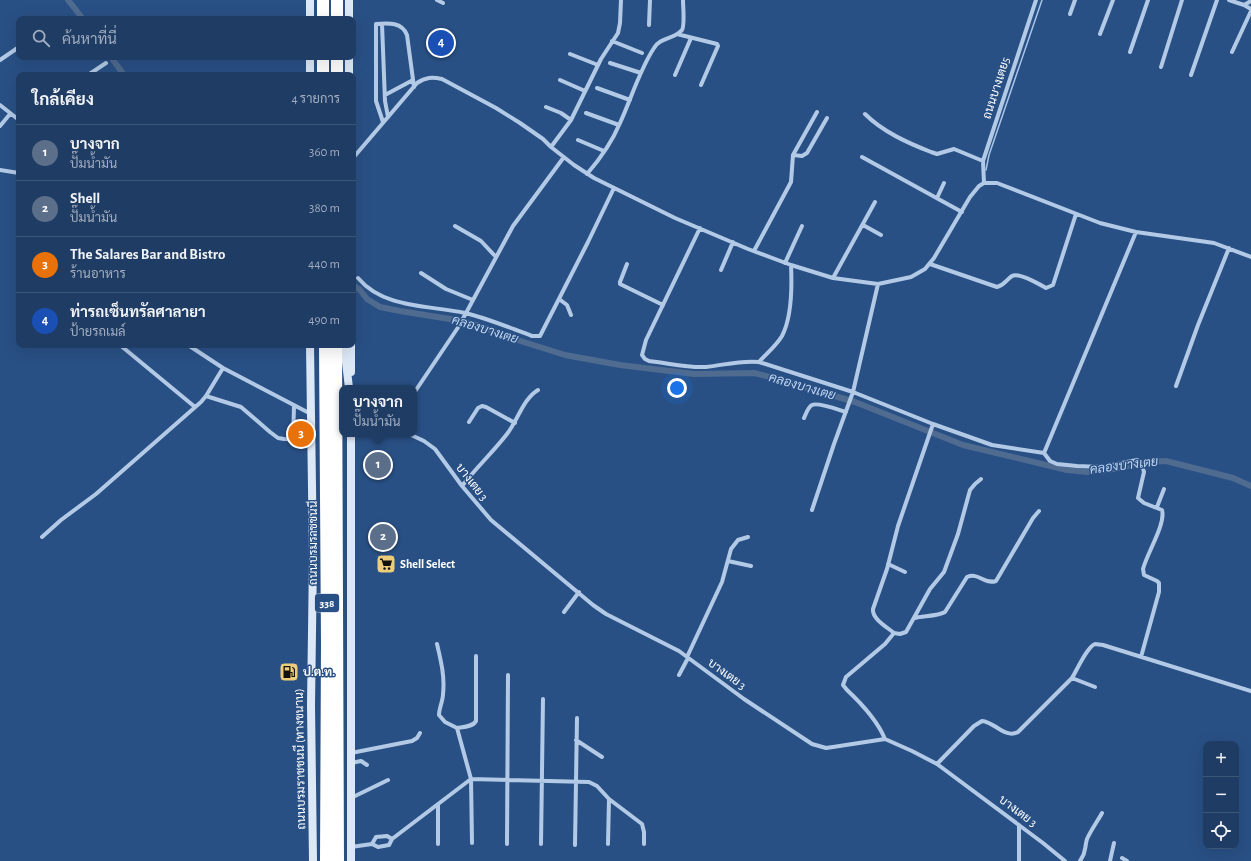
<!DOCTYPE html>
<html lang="th">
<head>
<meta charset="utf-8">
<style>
	body { margin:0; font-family:"Alegreya Sans",Sarabun,sans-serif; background:#2c476d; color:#f1f3f6 }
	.controls { position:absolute; right:12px; bottom:12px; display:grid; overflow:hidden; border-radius:8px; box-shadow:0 4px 16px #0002 }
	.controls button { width:36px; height:36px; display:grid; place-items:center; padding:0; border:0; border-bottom:1px solid #3c5678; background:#1f3c64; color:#f1f3f6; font:20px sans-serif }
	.you { position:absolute; left:677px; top:388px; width:14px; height:14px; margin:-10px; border:3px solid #fff; border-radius:50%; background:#1a73e8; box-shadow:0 0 0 6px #1a73e833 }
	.badge { display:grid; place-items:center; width:26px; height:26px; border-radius:50%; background:#eecd7a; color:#fff; font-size:13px; font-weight:700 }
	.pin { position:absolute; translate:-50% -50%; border:2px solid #fff; box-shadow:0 1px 4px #0006 }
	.popup { position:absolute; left:339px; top:385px; width:78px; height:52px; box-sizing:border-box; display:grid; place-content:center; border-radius:8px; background:#1f3c64; filter:drop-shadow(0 1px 3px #0005); font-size:13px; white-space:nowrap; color:#a1adbf }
	.popup b { font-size:15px; color:#f1f3f6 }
	.popup::after { content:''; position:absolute; left:50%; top:100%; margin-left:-8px; border:8px solid transparent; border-top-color:#1f3c64 }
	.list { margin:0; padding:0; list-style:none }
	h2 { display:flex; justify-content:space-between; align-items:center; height:52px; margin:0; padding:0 16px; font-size:17px }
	h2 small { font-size:13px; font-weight:400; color:#a1adbf }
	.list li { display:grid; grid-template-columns:26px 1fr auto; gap:12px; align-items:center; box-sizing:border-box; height:56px; padding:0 16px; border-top:1px solid #3c5678 }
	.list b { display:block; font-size:15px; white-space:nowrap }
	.list p { margin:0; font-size:13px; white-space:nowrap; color:#a1adbf }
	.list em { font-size:13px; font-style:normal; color:#a1adbf }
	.icon { flex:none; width:22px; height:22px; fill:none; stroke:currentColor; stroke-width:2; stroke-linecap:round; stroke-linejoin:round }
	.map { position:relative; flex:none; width:1251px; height:861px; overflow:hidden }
	.search { position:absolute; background:#1f3c64; box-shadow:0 4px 16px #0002; left:16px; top:16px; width:340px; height:44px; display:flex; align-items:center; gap:10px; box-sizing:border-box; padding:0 14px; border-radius:8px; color:#a1adbf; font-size:15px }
	.panel { position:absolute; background:#1f3c64; box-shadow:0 4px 16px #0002; left:16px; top:72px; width:340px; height:276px; border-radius:8px }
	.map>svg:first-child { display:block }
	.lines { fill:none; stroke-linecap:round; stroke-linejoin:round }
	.stream { stroke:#a8c5e7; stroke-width:1.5 }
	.canal { stroke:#4f6b90; stroke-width:6 }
	.street { stroke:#b3cae7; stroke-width:4 }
	.secondary { stroke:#dde8f7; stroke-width:8 }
	.highway { stroke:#fff; stroke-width:12 }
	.labels { text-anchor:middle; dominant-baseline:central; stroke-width:3; stroke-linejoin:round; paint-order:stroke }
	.shield { fill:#295085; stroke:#bfcada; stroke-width:1 }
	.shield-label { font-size:11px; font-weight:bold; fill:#fff }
	.street-label { font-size:12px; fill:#fff; stroke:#295085 }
	.poi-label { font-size:12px; font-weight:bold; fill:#fff; stroke:#295085; text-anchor:start }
	.water-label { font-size:13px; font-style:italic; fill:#bfd4ef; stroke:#295085 }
</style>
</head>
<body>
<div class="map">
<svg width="1251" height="861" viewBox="0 0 1251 861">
	<rect width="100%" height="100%" fill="#295085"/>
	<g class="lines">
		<!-- stream -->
		<path class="stream" d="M986 170 989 155 1042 0"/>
		<!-- canal -->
		<path class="canal" d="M68 0 83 19
			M111 57 124 75
			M353 285 360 290 367 299 380 307 400 311 456 320 480 326 511 338 565 355 620 365 694 374 754 373 774 378 855 402 963 445 1067 470 1088 472 1114 469 1148 462 1166 461 1233 478 1251 486"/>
		<!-- street -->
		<path class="street" d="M437 0 443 3
			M1229 0 1244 5 1251 9
			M1244 5 1251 1
			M1070 14 1075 0
			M382 24 385 101 388 117
			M649 25 650 0
			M677 34 717 44 718 46 701 85
			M1100 34 1113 0
			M612 41 642 53
			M1130 52 1148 0
			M1232 52 1251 11
			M570 54 598 65
			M0 60 19 47
			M610 63 641 73
			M1161 67 1182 0
			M88 75 106 63
			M675 75 691 38
			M1191 75 1217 0
			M560 80 585 91
			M597 88 630 100
			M385 95 413 80
			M0 105 19 120
			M546 107 561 113 571 120
			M586 113 619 125
			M865 114C883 132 908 143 931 152L937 154 954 149 983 161
			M383 122 376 101V24C389 23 402 22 407 35L414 87
			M0 126 10 114
			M578 140 604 151
			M551 147 571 120 601 59 618 33 620 23 621 0
			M793 155 802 156 807 153 827 118
			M862 157 962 212
			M353 158 417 83C426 77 432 77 442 79L496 108 520 123 543 139 551 147 574 165 594 178 675 218 748 249 791 265 833 278 878 284 911 277 925 269 934 258 970 197 979 186 984 183H997L1100 223 1136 232 1214 243 1251 257
			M0 170 19 173
			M587 174C600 159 612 142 620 123 631 99 640 69 654 48 660 37 675 39 682 30 685 25 683 7 683 0
			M984 183 983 161 1036 0
			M937 198 944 183
			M863 225 881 235
			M455 226 481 241 496 257
			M700 228 646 340 642 355 645 359 649 361C668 363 687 368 706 367 724 365 741 360 759 362L853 392 834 444 812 510
			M754 251 791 182 793 155 817 112
			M785 263 802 226
			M627 264 620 282V284L663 305
			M930 264 997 287C1005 285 1006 280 1012 276 1019 272 1039 284 1046 288L1053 285 1076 214
			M721 270 733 242
			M421 273 446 289 473 300
			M358 278C384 309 429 305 465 313 487 318 510 328 532 336H540L588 242 614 188
			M833 278 875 202
			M878 284 853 392 933 424 898 526 887 569 873 609C872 619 887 627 894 633L885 644 846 677 843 685 847 690C862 704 877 720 885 739
			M559 299 567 305 571 315
			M120 345 195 407
			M188 345 223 368 311 414
			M759 362C766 354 776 346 782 336 792 317 792 286 791 265
			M1176 386 1198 325 1229 248
			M414 393 459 326 513 226 564 157
			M206 396 223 368
			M804 418C806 414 808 407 812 405 818 402 839 410 846 412
			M469 422 478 408 482 406 486 407 515 423
			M933 424 992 445 1044 453 1136 232
			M409 434 424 441 435 449 462 486 491 520 593 605 606 614 679 651 744 699 812 744 826 748 833 747 885 739 912 751 937 764 1043 843 1065 861
			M293 440 294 406
			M1044 453 1050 461 1057 464 1077 466 1102 467 1137 460 1141 462 1144 472 1138 498 1144 503 1162 510C1166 524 1147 553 1143 569L1144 575 1157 581 1159 583V592L1141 657
			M462 486C476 468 493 452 507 434 518 420 523 399 538 390
			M1157 507 1164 489
			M42 537 61 520 96 494 201 402 206 396 241 407 270 432 278 438 284 439 311 440
			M728 561 751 566
			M888 564 905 572
			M564 612 579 592
			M915 618C923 616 939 616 945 612L967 577C979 572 984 585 996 581L1033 518 1039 511
			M894 633 900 634 906 632 930 589 944 572 958 534 970 490 975 484 981 479
			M437 644C441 661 445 677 443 694 443 701 439 708 439 715L445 722 457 728
			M687 657 722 582 731 549 738 540 748 537
			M679 675 688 658
			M1072 678 1095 687
			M576 740 602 757
			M351 753 412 741 417 738 420 733
			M351 763 361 761 367 765
			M937 764 974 726 982 721C995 722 1005 739 1018 732L1072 678C1077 670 1087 647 1095 644L1103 645 1251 691
			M351 798 388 780
			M472 843 471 779 457 728C463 727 473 727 476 721V656
			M372 844 376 837 387 836 392 839
			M438 844V805
			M507 844 508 675
			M541 844 543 699
			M608 844 609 799
			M575 845 577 718
			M351 847 372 844 378 847 389 845 392 839 471 779 589 782 597 786 609 799 642 824 644 832V844
			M1122 858 1127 861
			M1019 861V825
			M1080 861C1087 851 1084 849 1087 839 1091 830 1097 822 1102 813
			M1110 861 1114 843"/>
		<!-- secondary -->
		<path class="secondary" d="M310 0V19
			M349 0V19
			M310 57V75
			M349 57V75
			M310 345 313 558 311 705 313 861
			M344 345 349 388
			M351 372V345
			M351 861V434"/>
		<!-- highway -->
		<path class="highway" d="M337 0V19
			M323 19V0
			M323 75V57
			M337 75V57
			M325 345 327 644 326 861
			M336 345 338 861"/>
	</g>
	<!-- icons -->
	<defs>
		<symbol id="supermarket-square" viewBox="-11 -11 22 22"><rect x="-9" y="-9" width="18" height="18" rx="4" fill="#eecd7a" stroke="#295085"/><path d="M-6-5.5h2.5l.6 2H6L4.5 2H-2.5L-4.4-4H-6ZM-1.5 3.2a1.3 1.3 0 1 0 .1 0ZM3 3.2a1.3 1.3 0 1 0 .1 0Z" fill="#111"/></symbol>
		<symbol id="fuel-square" viewBox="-11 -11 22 22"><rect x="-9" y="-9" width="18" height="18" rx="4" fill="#eecd7a" stroke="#295085"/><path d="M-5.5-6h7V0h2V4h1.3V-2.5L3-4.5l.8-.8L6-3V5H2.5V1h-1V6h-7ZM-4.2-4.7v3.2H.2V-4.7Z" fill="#111"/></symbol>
	</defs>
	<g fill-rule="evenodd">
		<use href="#supermarket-square" x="375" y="553" width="22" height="22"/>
		<use href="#fuel-square" x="278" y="661" width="22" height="22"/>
	</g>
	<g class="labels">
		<!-- shield labels -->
		<rect class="shield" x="315" y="594" width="24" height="18" rx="3"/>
		<g class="shield-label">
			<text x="327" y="603">338</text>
		</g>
		<!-- street labels -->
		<g class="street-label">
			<text transform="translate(996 88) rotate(-72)">ถนนบางเตย5</text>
			<text transform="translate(472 482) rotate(52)">บางเตย 3</text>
			<text transform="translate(313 543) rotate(-90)">ถนนบรมราชชนนี</text>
			<text transform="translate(727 674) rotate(36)">บางเตย 3</text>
			<text transform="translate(300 759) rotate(-91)">ถนนบรมราชชนนี (ทางขนาน)</text>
			<text transform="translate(1018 811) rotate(37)">บางเตย 3</text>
		</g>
		<!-- poi labels -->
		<g class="poi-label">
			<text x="400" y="564">Shell Select</text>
			<text x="303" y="672">ป.ต.ท.</text>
		</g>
		<!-- water labels -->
		<g class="water-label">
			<text transform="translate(485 330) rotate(17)">คลองบางเตย</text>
			<text transform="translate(802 387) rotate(16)">คลองบางเตย</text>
			<text transform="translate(1124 466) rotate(-7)">คลองบางเตย</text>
		</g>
	</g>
</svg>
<div class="controls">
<button>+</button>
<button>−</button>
<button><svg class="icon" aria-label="locate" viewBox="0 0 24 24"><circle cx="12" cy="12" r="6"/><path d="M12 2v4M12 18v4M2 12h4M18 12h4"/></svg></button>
</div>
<div class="you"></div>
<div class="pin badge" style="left:378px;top:465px;background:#5c6f8a">1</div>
<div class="popup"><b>บางจาก</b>ปั๊มน้ำมัน</div>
<div class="pin badge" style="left:383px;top:537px;background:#5c6f8a">2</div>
<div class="pin badge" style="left:301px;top:434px;background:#e8710a">3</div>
<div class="pin badge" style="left:441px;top:43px;background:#1a4fb4">4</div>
<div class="search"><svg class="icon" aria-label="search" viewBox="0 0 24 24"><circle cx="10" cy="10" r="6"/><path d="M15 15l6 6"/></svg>ค้นหาที่นี่</div>
<section class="panel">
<h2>ใกล้เคียง<small>4 รายการ</small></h2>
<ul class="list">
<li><span class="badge" style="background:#5c6f8a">1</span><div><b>บางจาก</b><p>ปั๊มน้ำมัน</p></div><em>360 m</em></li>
<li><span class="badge" style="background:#5c6f8a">2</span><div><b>Shell</b><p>ปั๊มน้ำมัน</p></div><em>380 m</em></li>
<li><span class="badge" style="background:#e8710a">3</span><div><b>The Salares Bar and Bistro</b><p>ร้านอาหาร</p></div><em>440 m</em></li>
<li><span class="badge" style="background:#1a4fb4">4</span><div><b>ท่ารถเซ็นทรัลศาลายา</b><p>ป้ายรถเมล์</p></div><em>490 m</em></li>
</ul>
</section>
</div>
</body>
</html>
